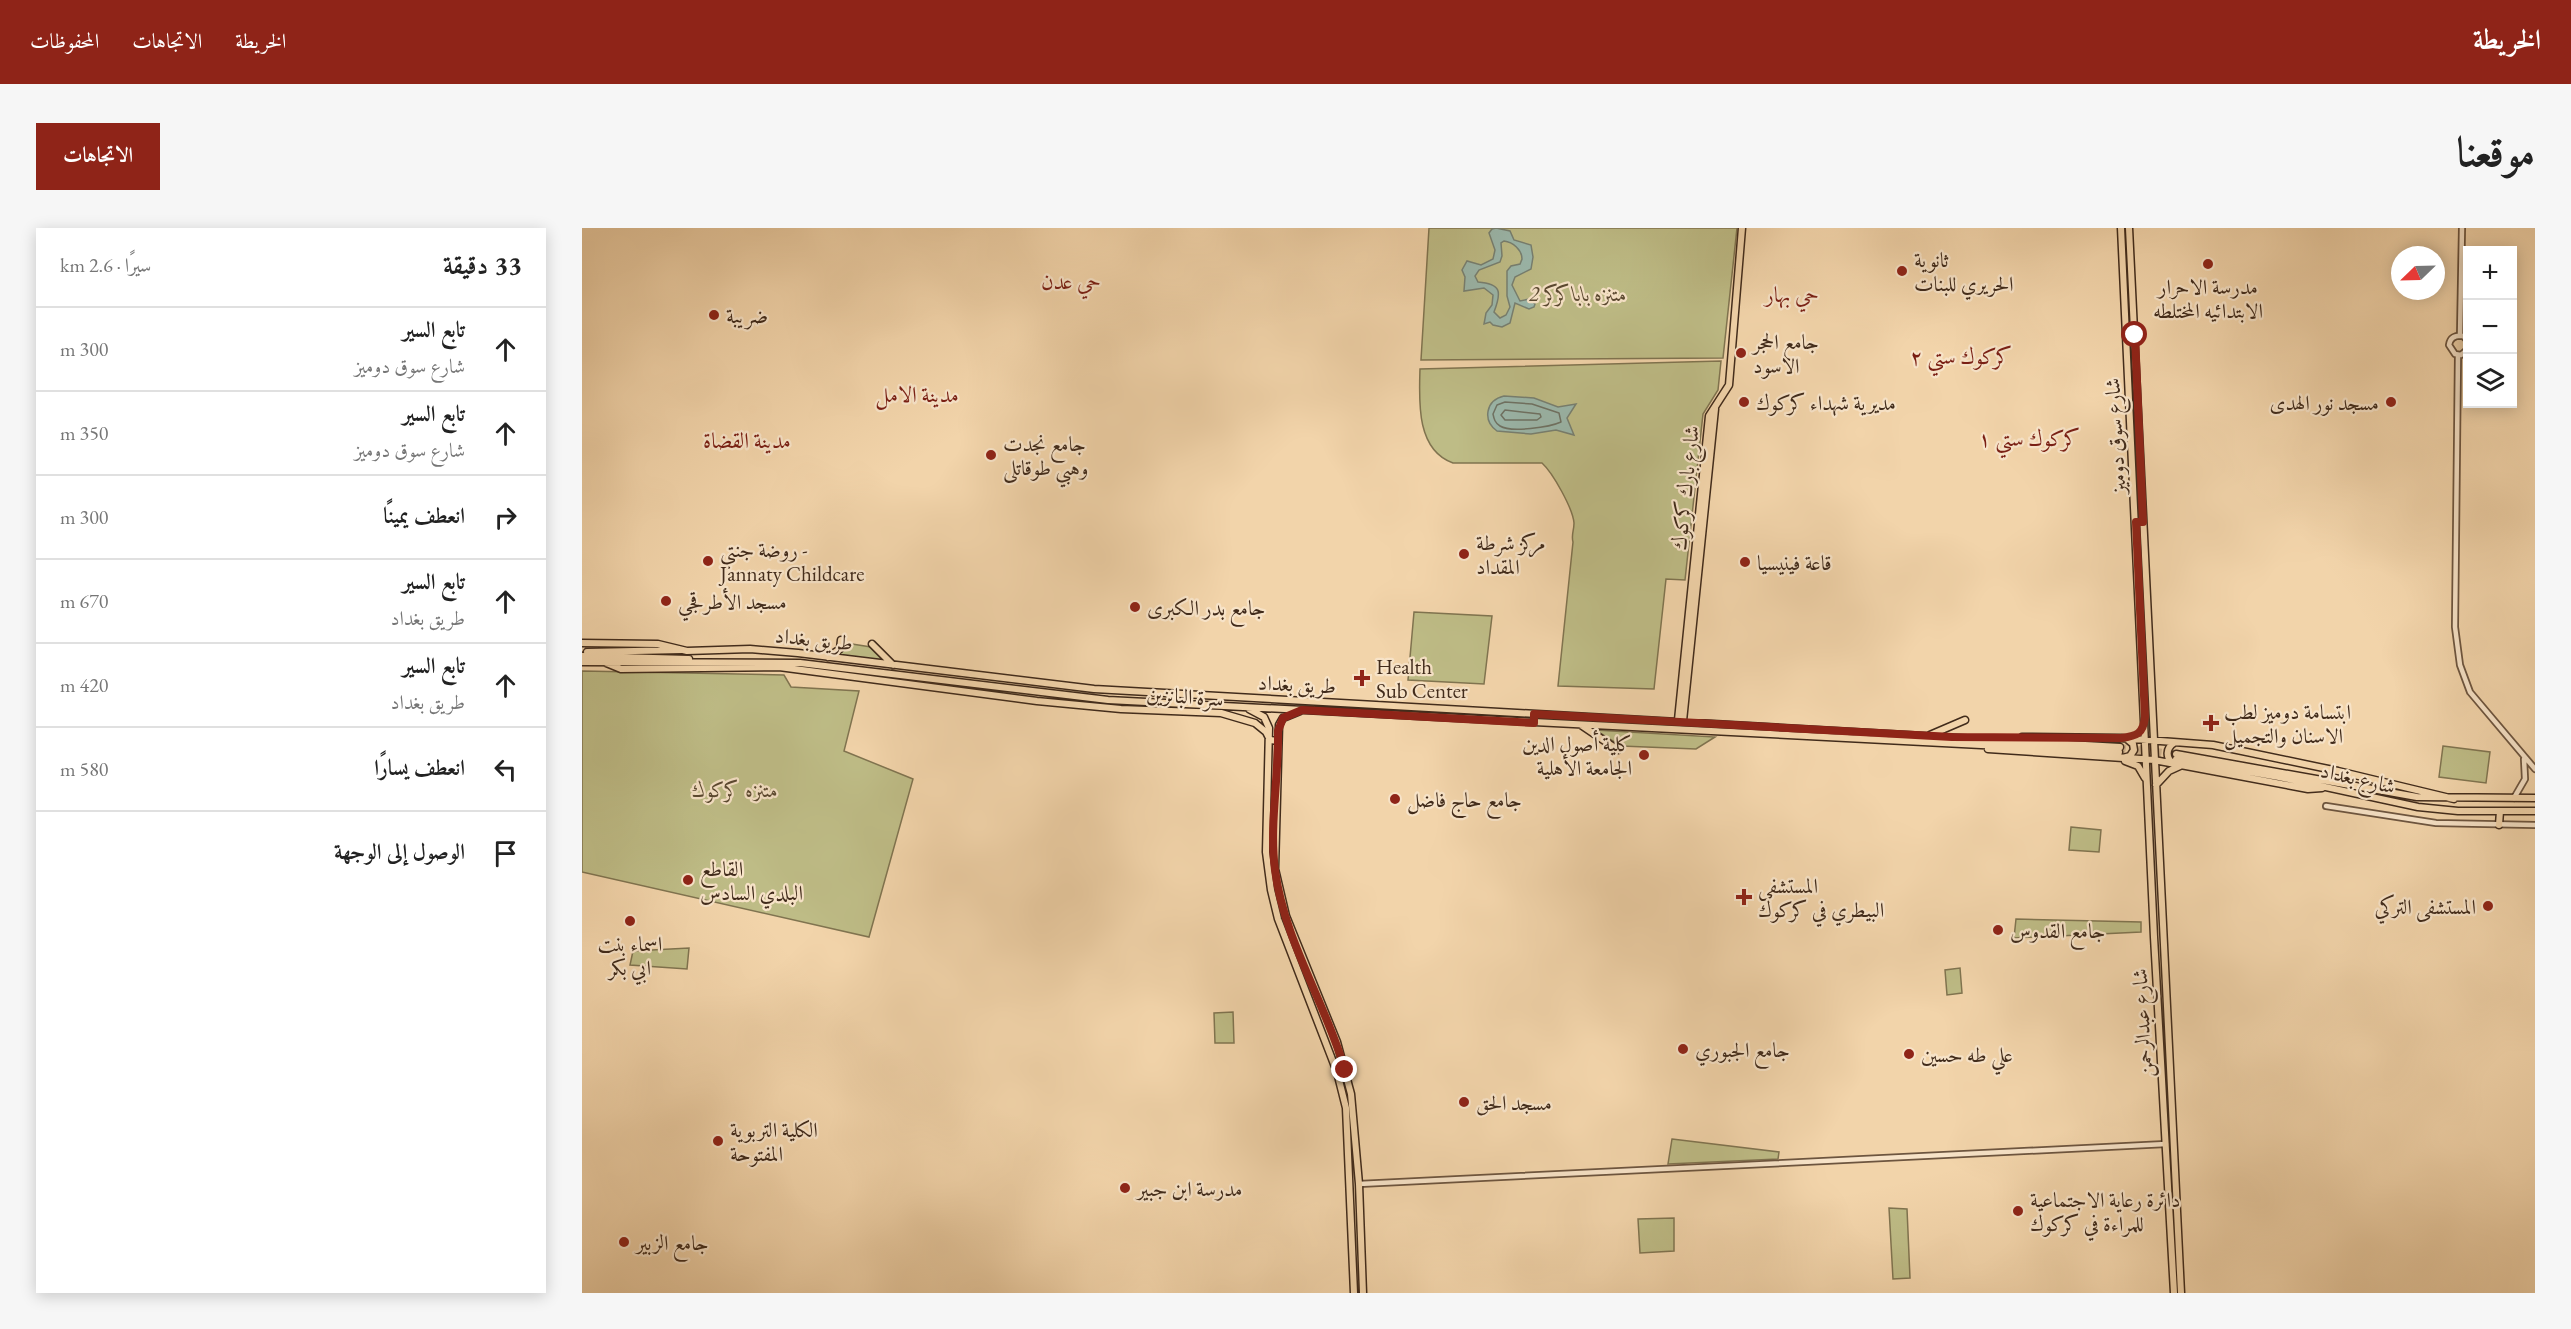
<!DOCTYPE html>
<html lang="ar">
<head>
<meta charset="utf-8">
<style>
	body { margin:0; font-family:"EB Garamond",Amiri,serif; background:#f6f6f6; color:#222; direction:rtl }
	.controls { position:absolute; right:18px; top:18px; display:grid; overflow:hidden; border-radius:0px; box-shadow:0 3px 15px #0003 }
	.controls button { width:54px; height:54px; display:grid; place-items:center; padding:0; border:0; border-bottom:2px solid #e0e0e0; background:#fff; color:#222; font:30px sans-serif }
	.compass { position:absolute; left:1809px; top:18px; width:54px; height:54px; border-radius:50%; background:#fff; box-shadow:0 3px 15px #0003; rotate:247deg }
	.stop { position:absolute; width:18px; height:18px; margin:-14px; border:4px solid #8f2418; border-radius:50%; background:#fff }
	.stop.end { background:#8f2418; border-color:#fff; box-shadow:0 2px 6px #0008 }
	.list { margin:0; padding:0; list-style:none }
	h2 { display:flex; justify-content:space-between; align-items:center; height:78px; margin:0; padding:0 24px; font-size:26px }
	h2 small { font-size:20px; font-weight:400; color:#767676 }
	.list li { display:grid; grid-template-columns:39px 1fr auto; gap:18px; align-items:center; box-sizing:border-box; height:84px; padding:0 24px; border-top:2px solid #e0e0e0 }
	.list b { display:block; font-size:22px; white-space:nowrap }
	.list p { margin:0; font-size:20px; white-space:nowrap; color:#767676 }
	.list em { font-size:20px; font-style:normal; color:#767676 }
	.icon { flex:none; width:33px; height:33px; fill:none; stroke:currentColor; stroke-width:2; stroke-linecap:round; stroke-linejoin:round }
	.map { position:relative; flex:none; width:1953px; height:1065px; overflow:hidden; direction:ltr; border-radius:0px }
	header { display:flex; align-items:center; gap:36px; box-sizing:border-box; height:84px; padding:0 30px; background:#8f2418; color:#fff }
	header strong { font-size:28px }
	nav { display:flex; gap:33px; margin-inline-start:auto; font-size:21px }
	.intro { display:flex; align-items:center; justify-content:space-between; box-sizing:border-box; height:144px; padding:0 36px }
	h1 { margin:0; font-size:42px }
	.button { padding:15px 27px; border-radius:0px; background:#8f2418; color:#fff; font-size:21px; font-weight:700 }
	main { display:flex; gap:36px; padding:0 36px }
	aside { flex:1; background:#fff; border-radius:0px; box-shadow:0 3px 15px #0003 }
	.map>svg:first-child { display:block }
	.green { fill:#bebc86; stroke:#807450; stroke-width:1.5 }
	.water { fill:#9bb8ac; stroke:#778072; stroke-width:1.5; fill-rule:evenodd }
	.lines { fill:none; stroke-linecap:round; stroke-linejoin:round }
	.shore { stroke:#6e7264; stroke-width:1.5 }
	.major-tunnel { stroke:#cfb28d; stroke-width:6; stroke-dasharray:6 3; stroke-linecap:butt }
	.minor-casing { stroke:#6d553f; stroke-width:8 }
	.major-casing { stroke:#412b1b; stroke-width:9 }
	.minor { stroke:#f7e3c8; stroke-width:4.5 }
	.major { stroke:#f2d4aa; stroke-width:6 }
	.route { stroke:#8f2418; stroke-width:8 }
	.poi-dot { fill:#8f2418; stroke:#f7e3c8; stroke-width:2 }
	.labels { text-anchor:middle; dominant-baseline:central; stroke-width:4.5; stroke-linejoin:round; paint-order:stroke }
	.poi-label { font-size:21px; fill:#412b1b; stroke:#f7e3c8; text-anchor:start }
	.park-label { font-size:21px; font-style:italic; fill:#5a4830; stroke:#f7e3c8 }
	.street-label { font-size:21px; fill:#412b1b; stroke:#f7e3c8 }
	.neighbourhood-label { font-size:22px; fill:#7a1f14; stroke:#f7e3c8 }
</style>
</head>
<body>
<header>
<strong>الخريطة</strong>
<nav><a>الخريطة</a><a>الاتجاهات</a><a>المحفوظات</a></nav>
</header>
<div class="intro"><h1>موقعنا</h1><a class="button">الاتجاهات</a></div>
<main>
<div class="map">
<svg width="1953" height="1065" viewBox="0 0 1953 1065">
	<rect width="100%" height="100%" fill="#f2d4aa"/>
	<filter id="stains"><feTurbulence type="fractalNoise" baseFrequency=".00333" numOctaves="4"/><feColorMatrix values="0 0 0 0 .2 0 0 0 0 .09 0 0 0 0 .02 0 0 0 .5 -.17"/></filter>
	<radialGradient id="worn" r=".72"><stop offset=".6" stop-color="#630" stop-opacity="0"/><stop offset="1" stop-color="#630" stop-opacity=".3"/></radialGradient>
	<!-- green -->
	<path class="green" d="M847 0H1155L1141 130 839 132Z
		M1139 133 1136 162 1121 186 1103 352 1084 351 1072 461 976 458 991 314C989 307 992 303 992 295 991 281 971 245 960 235H871C834 222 837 173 838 141Z
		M832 384 910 388 902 456 826 452Z
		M270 416 289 419 304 434 253 427Z
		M0 443 202 447 209 459 277 463 262 523 331 551 287 709 0 644Z
		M1013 502 1133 509 1114 521 1039 518Z
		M1861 518 1908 524 1904 555 1857 549Z
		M1489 599 1519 602 1517 624 1487 622Z
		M1434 691 1559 694V704L1432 710Z
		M107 720 105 741 48 737 51 723Z
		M1378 740 1380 765 1365 767 1363 742Z
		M651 784 652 815H633L632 785Z
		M1090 911 1197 924 1196 931 1086 936Z
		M1307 980 1325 981 1328 1050 1311 1051Z
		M1092 990V1023L1058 1025 1056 991Z"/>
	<!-- water -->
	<path class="water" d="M914 0 928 3 932 12 949 17 951 29 949 41 933 49 930 57 938 73 947 71 953 76 952 79 947 81 933 75 928 95 920 99 911 97 908 94 902 96 904 85 910 77 911 67 902 60 882 63 883 49 880 42 885 33 899 37 911 31 913 22 907 5 910 1ZM922 13C931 14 940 22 940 31L938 36 929 38 925 43V68L928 79 924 87 918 90 912 84C920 63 919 56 896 54L893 48 897 42 918 34 920 28 919 15Z
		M922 168 952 170 976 179 994 176 985 190 992 207 974 202 949 206 915 203C900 192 904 172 922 168Z"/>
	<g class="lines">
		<!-- shore -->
		<path class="shore" d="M923 174 950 176 977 185 979 194C968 199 929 205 918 198 913 195 912 191 911 186L915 177Z
			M923 182 958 186 959 189 955 192H923L919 187Z"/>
		<!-- major-tunnel -->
		<path class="major-tunnel" d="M1538 519 1591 525
			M1537 524 1590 530"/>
		<defs>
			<path id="minor" d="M1878 108 1880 0
				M1886 113 1881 108C1873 107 1868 110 1867 117L1873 126 1879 127 1886 121
				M1876 127 1873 399 1878 437 1888 464 1953 541
				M1932 570 1943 551 1942 531
				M1744 578 1854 595 1953 597
				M777 956 1584 916"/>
			<path id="major" d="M1539 0 1572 709 1592 1065
				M1547 0 1599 1065
				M0 415 76 416 105 423 168 421 216 425 512 461 1538 519
				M290 416 311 437
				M5 424 100 422
				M0 428 107 431
				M246 429 258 421 259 412
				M0 434 218 435 526 472 1537 524
				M22 434 39 441 197 439 455 473 539 481 639 485 673 495 684 504 688 512 696 513
				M667 481 682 489 687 500 684 624 689 662 696 691 755 844 764 880 772 1065
				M718 483 701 490 697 497 693 641 704 688 755 814 769 866 777 956 781 1065
				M1096 492 1127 188 1147 157 1160 0
				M1101 493 1133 181
				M999 497 1036 522
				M1348 507 1383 492
				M1440 509 1539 510 1631 517 1756 543 1872 571
				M1406 521 1541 530 1548 528 1552 522 1551 516 1545 511
				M1594 526 1835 569 1953 570
				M1533 529 1572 532 1726 561 1740 560
				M1594 531 1697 549 1836 579 1876 583H1953
				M1543 533 1556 538 1563 550
				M1592 536C1583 530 1584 520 1592 515
				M1574 557 1587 543 1598 538
				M1917 597 1918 583"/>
		</defs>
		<!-- minor casing -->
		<use href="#minor" class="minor-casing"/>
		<!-- major casing -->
		<use href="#major" class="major-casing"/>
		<!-- minor -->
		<use href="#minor" class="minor"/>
		<!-- major -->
		<use href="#major" class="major"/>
	</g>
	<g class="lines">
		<!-- route -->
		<path class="route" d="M763 842C743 774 702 712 693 642 687 597 697 549 696 503L701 490 720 482 952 495V486L1370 509 1539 510C1555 508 1561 506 1563 489L1554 294H1561L1553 107"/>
	</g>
	<!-- markers -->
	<g class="poi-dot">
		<circle cx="1626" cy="36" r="6"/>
		<circle cx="1320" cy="43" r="6"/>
		<circle cx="132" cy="87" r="6"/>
		<circle cx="1159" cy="125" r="6"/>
		<circle cx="1162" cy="174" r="6"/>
		<circle cx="1809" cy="174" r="6"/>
		<circle cx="409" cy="227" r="6"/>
		<circle cx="882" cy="326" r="6"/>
		<circle cx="126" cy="333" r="6"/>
		<circle cx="1163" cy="334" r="6"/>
		<circle cx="84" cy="373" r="6"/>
		<circle cx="553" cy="379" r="6"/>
		<path d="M777 441h6v6h6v6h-6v6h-6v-6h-6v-6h6z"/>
		<path d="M1626 486h6v6h6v6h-6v6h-6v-6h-6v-6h6z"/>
		<circle cx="1062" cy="527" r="6"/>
		<circle cx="813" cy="571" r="6"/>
		<circle cx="106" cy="652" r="6"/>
		<path d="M1159 660h6v6h6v6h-6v6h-6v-6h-6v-6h6z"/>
		<circle cx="1906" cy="678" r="6"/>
		<circle cx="48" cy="693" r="6"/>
		<circle cx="1416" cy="702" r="6"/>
		<circle cx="1101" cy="821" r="6"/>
		<circle cx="1327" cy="826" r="6"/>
		<circle cx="882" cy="874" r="6"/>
		<circle cx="136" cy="913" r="6"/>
		<circle cx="543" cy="960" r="6"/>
		<circle cx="1436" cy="983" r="6"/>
		<circle cx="42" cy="1014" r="6"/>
	</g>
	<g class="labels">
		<!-- poi labels -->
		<g class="poi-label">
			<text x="1332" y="31">ثانوية<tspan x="1332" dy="24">الحريري للبنات</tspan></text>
			<text x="1626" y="58" text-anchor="middle">مدرسة الاحرار<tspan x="1626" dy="24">الابتدائيه المختلطه</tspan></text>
			<text x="144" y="87">ضريبة</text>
			<text x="1171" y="113">جامع الحجر<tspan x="1171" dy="24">الاسود</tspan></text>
			<text x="1174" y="174">مديرية شهداء كركوك</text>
			<text x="1797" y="174" text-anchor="end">مسجد نور الهدى</text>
			<text x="421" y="215">جامع نجدت<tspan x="421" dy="24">وهبي طوقاتلى</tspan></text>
			<text x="894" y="314">مركز شرطة<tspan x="894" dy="24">المقداد</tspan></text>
			<text x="138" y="321">روضة جنتي -<tspan x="138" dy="24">Jannaty Childcare</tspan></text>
			<text x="1175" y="334">قاعة فينيسيا</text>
			<text x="96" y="373">مسجد الأطرقجي</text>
			<text x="565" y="379">جامع بدر الكبرى</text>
			<text x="794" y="438">Health<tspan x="794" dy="24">Sub Center</tspan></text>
			<text x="1642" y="483">ابتسامة دوميز لطب<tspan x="1642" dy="24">الاسنان والتجميل</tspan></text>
			<text x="1050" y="515" text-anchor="end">كلية أصول الدين<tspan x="1050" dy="24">الجامعة الأهلية</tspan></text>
			<text x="825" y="571">جامع حاج فاضل</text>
			<text x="118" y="640">القاطع<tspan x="118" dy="24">البلدي السادس</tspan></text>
			<text x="1176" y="657">المستشفى<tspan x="1176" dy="24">البيطري في كركوك</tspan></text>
			<text x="1894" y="678" text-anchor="end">المستشفى التركي</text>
			<text x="1428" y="702">جامع القدوس</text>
			<text x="48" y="715" text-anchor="middle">اسماء بنت<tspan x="48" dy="24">ابي بكر</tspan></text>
			<text x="1113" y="821">جامع الجبوري</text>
			<text x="1339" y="826">علي طه حسين</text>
			<text x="894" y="874">مسجد الحق</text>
			<text x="148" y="901">الكلية التربوية<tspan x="148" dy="24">المفتوحة</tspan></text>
			<text x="555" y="960">مدرسة ابن جبير</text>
			<text x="1448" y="971">دائرة رعاية الاجتماعية<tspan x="1448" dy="24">للمراءة في كركوك</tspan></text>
			<text x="54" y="1014">جامع الزبير</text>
		</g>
		<!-- park labels -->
		<g class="park-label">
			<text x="996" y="65">متنزه باباكركر 2</text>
			<text x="153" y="561">متنزه كركوك</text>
		</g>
		<!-- street labels -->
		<g class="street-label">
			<text transform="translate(1533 208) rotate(-93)">شارع سوق دوميز</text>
			<text transform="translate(1103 260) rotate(-84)">شارع بارك كركوك</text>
			<text transform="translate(232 411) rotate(6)">طريق بغداد</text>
			<text transform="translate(715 456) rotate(3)">طريق بغداد</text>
			<text transform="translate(603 468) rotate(4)">سرة البانزين</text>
			<text transform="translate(1776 550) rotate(13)">شارع بغداد</text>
			<text transform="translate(1560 795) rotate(-93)">شارع عبدالرحمن</text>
		</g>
		<!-- neighbourhood labels -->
		<g class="neighbourhood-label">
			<text x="489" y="53">حي عدن</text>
			<text x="1210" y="66">حي بهار</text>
			<text x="1379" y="128">كركوك ستي ٢</text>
			<text x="335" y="166">مدينة الامل</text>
			<text x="1447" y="210">كركوك ستي ١</text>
			<text x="165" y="212">مدينة القضاة</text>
		</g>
	</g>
	<rect width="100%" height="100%" filter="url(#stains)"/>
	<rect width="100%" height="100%" fill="url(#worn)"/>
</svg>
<div class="controls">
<button>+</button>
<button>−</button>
<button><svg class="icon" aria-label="layers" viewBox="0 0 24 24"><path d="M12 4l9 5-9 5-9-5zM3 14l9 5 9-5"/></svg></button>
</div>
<svg class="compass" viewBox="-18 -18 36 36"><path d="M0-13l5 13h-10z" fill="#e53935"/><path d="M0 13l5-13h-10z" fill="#767676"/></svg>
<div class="stop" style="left:1553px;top:107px"></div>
<div class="stop end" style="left:763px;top:842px"></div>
</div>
<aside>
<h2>33 دقيقة<small>سيرًا · 2.6 km</small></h2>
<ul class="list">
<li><svg class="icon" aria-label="ahead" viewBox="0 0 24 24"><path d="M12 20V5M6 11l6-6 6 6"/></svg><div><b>تابع السير</b><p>شارع سوق دوميز</p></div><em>300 m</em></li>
<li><svg class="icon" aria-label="ahead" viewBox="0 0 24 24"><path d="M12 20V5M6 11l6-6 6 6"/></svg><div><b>تابع السير</b><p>شارع سوق دوميز</p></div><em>350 m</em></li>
<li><svg class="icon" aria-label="right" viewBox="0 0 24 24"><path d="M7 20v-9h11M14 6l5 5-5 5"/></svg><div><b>انعطف يمينًا</b></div><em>300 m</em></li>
<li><svg class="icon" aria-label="ahead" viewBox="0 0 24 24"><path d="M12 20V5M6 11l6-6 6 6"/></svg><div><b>تابع السير</b><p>طريق بغداد</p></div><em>670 m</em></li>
<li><svg class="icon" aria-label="ahead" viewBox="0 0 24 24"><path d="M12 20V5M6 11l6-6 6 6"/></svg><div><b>تابع السير</b><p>طريق بغداد</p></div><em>420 m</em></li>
<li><svg class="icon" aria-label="left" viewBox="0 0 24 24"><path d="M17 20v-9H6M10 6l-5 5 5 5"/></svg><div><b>انعطف يسارًا</b></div><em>580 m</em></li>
<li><svg class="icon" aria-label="arrive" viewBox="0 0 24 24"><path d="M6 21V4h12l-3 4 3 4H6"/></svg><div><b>الوصول إلى الوجهة</b></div></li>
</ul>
</aside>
</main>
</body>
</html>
